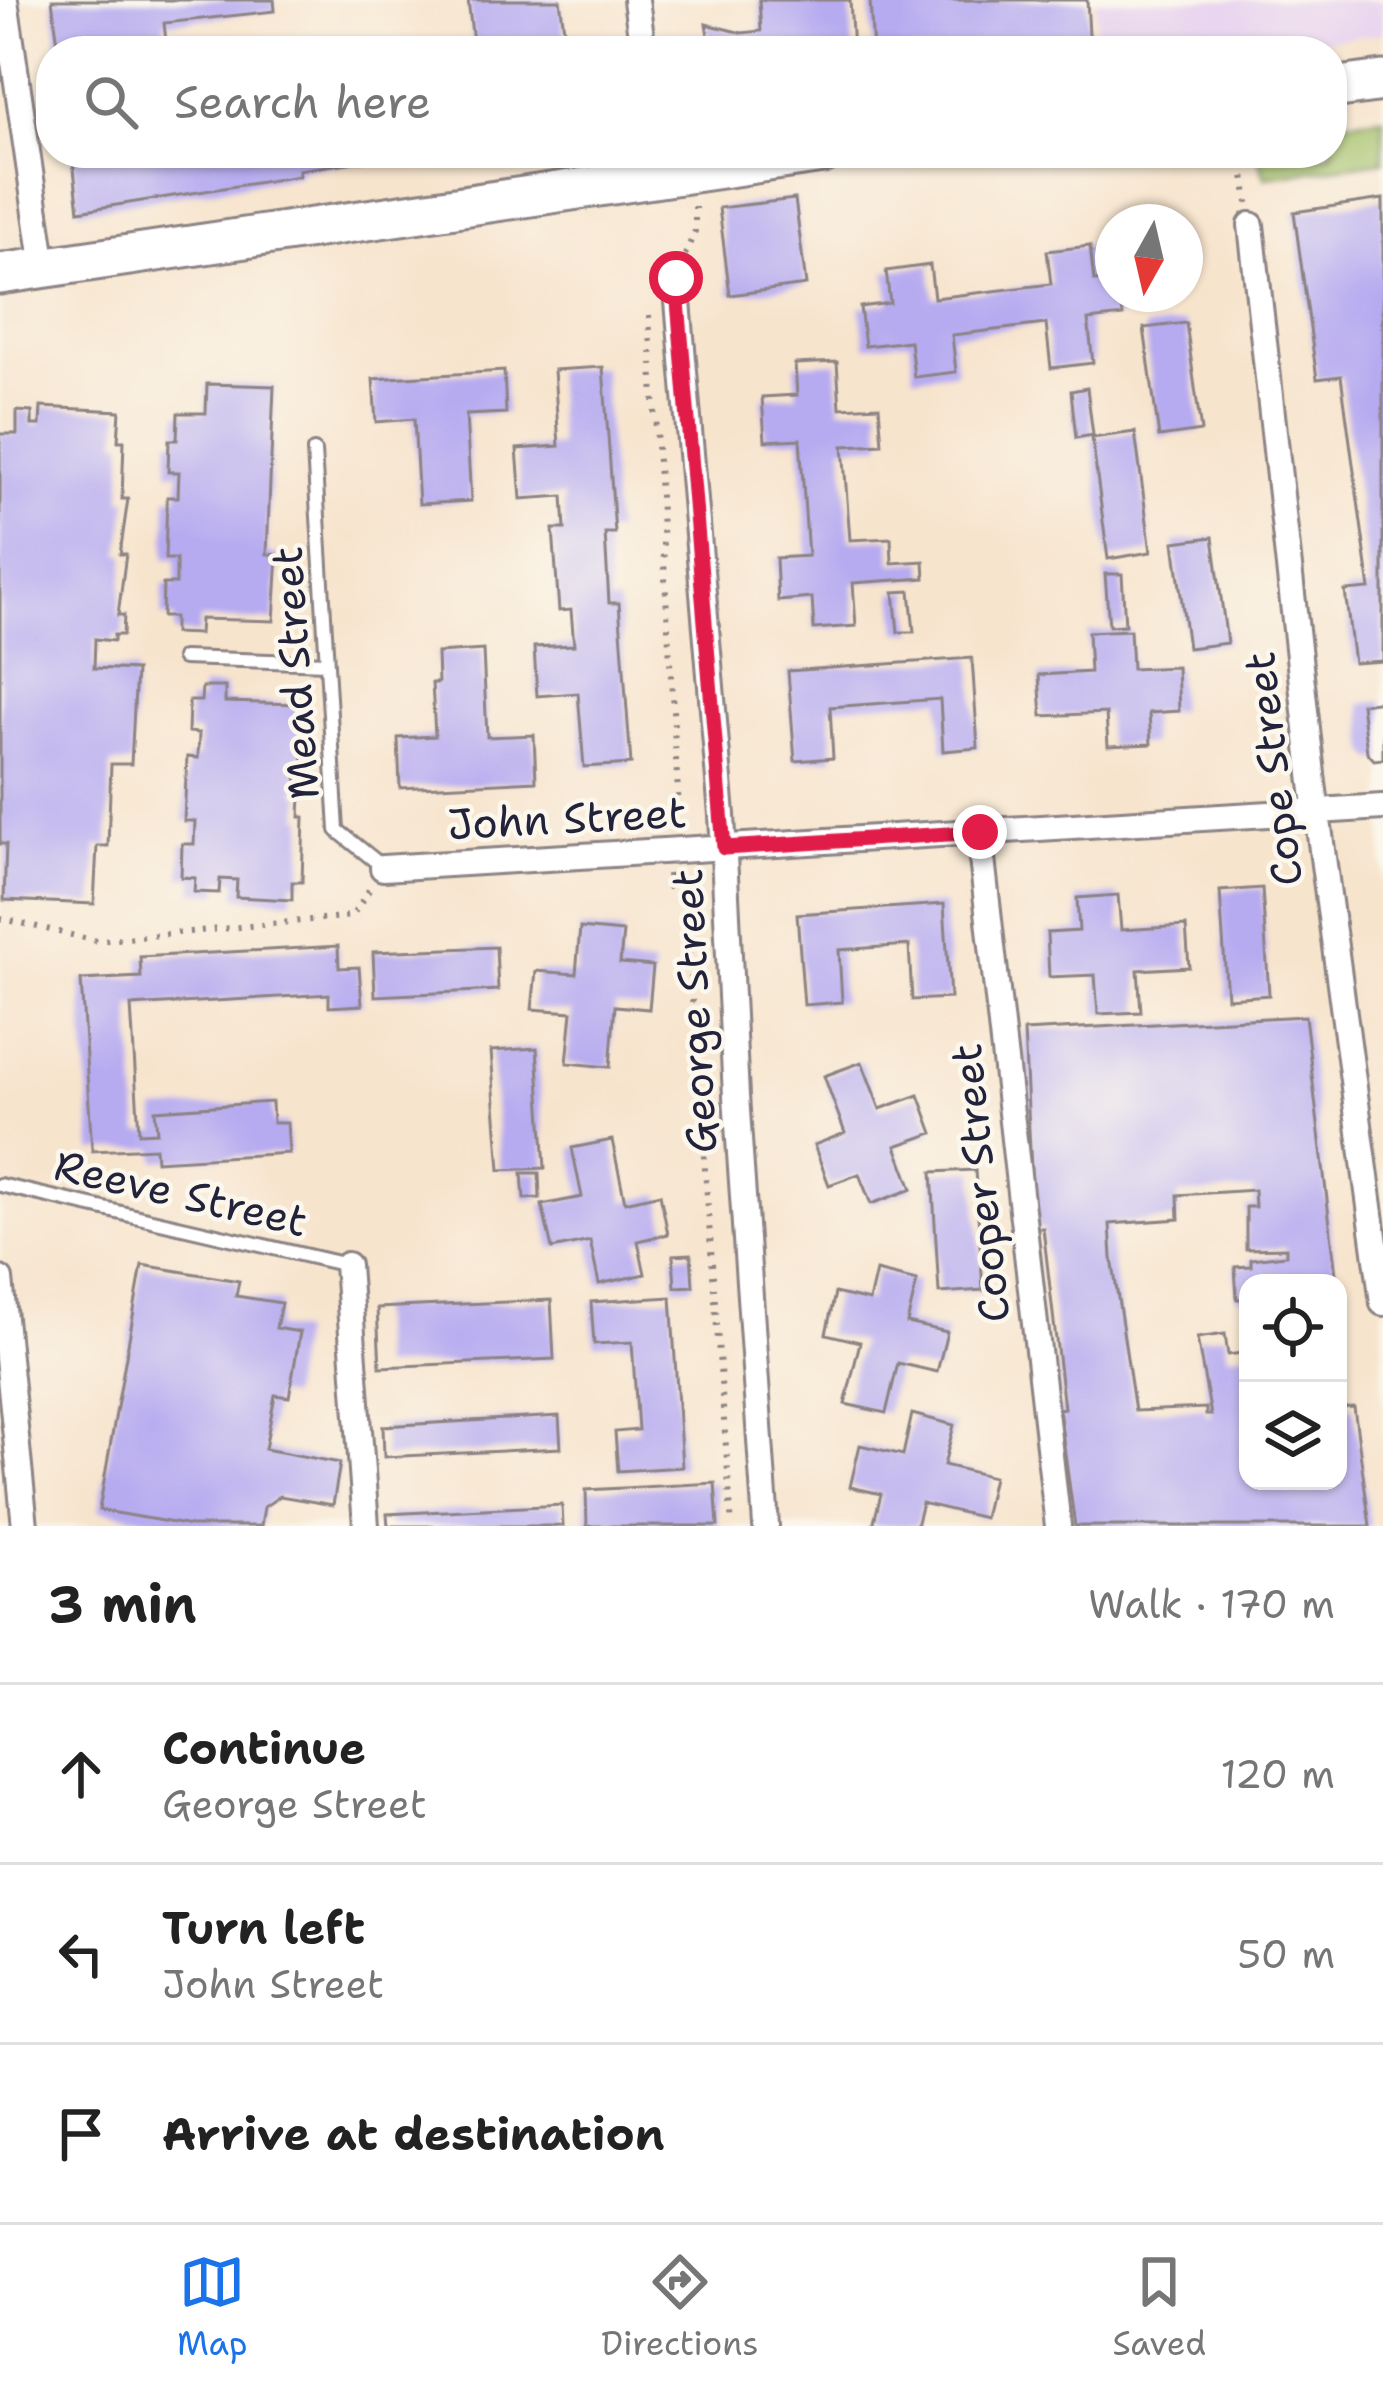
<!DOCTYPE html>
<html lang="en">
<head>
<meta charset="utf-8">
<style>
	body { margin:0; font-family:"Shantell Sans",sans-serif; background:#f6f6f6; color:#222 }
	.controls { position:absolute; right:36px; bottom:36px; display:grid; overflow:hidden; border-radius:24px; box-shadow:0 3px 9px #0004 }
	.controls button { width:108px; height:108px; display:grid; place-items:center; padding:0; border:0; border-bottom:3px solid #e0e0e0; background:#fff; color:#222; font:60px sans-serif }
	.compass { position:absolute; left:1095px; top:204px; width:108px; height:108px; border-radius:50%; background:#fff; box-shadow:0 3px 9px #0004; rotate:188deg }
	.stop { position:absolute; width:36px; height:36px; margin:-27px; border:9px solid #e11d48; border-radius:50%; background:#fff }
	.stop.end { background:#e11d48; border-color:#fff; box-shadow:0 3px 12px #0008 }
	.list { margin:0; padding:0; list-style:none }
	h2 { display:flex; justify-content:space-between; align-items:center; height:156px; margin:0; padding:0 48px; font-size:51px }
	h2 small { font-size:39px; font-weight:400; color:#767676 }
	.list li { display:grid; grid-template-columns:78px 1fr auto; gap:36px; align-items:center; box-sizing:border-box; height:180px; padding:0 48px; border-top:3px solid #e0e0e0 }
	.list b { display:block; font-size:45px; white-space:nowrap }
	.list p { margin:0; font-size:39px; white-space:nowrap; color:#767676 }
	.list em { font-size:39px; font-style:normal; color:#767676 }
	.icon { flex:none; width:66px; height:66px; fill:none; stroke:currentColor; stroke-width:2; stroke-linecap:round; stroke-linejoin:round }
	.map { position:relative; flex:none; width:1383px; height:1526px; overflow:hidden }
	.search { position:absolute; background:#fff; box-shadow:0 3px 9px #0004; left:36px; right:36px; top:36px; height:132px; display:flex; align-items:center; gap:30px; box-sizing:border-box; padding:0 42px; border-radius:48px; color:#767676; font-size:45px }
	.sheet { height:696px; background:#fff }
	nav { display:flex; justify-content:space-around; align-items:center; box-sizing:border-box; height:168px; border-top:3px solid #e0e0e0; background:#fff; font-size:33px; color:#767676 }
	nav a { display:grid; justify-items:center; gap:6px }
	nav .on { color:#1a73e8 }
	.map>svg:first-child { display:block }
	.built { fill:#e7d2ef }
	.green { fill:#a2c067; stroke:#627151; stroke-width:3 }
	.building { fill:#b6aaf0 }
	.lines { fill:none; stroke-linecap:round; stroke-linejoin:round }
	.service-casing { stroke:#8c8384; stroke-width:18 }
	.minor-casing { stroke:#8c8384; stroke-width:30 }
	.primary-casing { stroke:#8c8384; stroke-width:45 }
	.path { stroke:#8c8384; stroke-width:6; stroke-dasharray:3 9; stroke-linecap:butt }
	.service { stroke:#fff; stroke-width:12 }
	.minor { stroke:#fff; stroke-width:24 }
	.primary { stroke:#fff; stroke-width:39 }
	.route { stroke:#e11d48; stroke-width:15 }
	.labels { text-anchor:middle; dominant-baseline:central; stroke-width:9; stroke-linejoin:round; paint-order:stroke }
	.street-label { font-size:42px; fill:#22223b; stroke:#fbf7ec }
</style>
</head>
<body>
<div class="map">
<svg width="1383" height="1526" viewBox="0 0 1383 1526">
	<rect width="100%" height="100%" fill="#fbf7ec"/>
	<filter id="ink" filterUnits="userSpaceOnUse"><feTurbulence type="fractalNoise" baseFrequency=".00833" numOctaves="2"/><feDisplacementMap in="SourceGraphic" scale="24" xChannelSelector="R" yChannelSelector="G"/><feConvolveMatrix kernelMatrix="1 2 1 2 8 2 1 2 1" color-interpolation-filters="sRGB"/></filter>
	<filter id="wash" filterUnits="userSpaceOnUse"><feTurbulence type="fractalNoise" baseFrequency=".004" numOctaves="4" result="noise"/><feDisplacementMap in="SourceGraphic" scale="48" xChannelSelector="R" yChannelSelector="G"/><feGaussianBlur stdDeviation="2.7" result="paint"/><feColorMatrix in="noise" values="0 0 0 0 0 0 0 0 0 0 0 0 0 0 0 0 0 1.4 0 .05"/><feComposite in="paint" operator="in"/></filter>
	<g filter="url(#wash)">
		<rect width="100%" height="100%" fill="#f7e4cd"/>
		<!-- built -->
		<path class="built" d="M1096 0H1383V33L1249 51H1097Z"/>
		<!-- green -->
		<path class="green" d="M1383 117V161L1265 177 1257 153H1332V123Z"/>
		<g id="blocks">
			<!-- building -->
			<path class="building" d="M52 0H274L275 11 164 23 167 51H59Z
				M468 0H560L567 51H474Z
				M759 0H850L853 51H711L706 24 742 33 761 31Z
				M870 0H1087L1090 51H873Z
				M72 153H398V156L299 170V176L79 211Z
				M795 199 806 285 730 295 719 208Z
				M1383 199V661L1354 663 1345 591 1370 589 1341 376 1317 379 1294 212Z
				M1090 246 1094 281 1113 279V294H1120L1123 316 1088 320 1093 363 1051 368 1046 324 952 335 956 372 914 377 910 341 865 346 860 307 890 303 886 271 930 265 934 298 1051 284 1047 251Z
				M1186 323 1201 431 1159 437 1144 328Z
				M837 362 840 408 879 406 882 444 843 446 850 540 891 538 892 563 924 561 925 578 853 583 856 626 814 629 812 598 778 601 776 558 808 556 800 439 765 441 762 397 797 395 795 364Z
				M603 367 615 533H605L609 603H619L631 764 584 767 578 693 537 696 534 647 574 645 571 610 559 611 553 529H565L563 496 521 499 517 449 559 446 554 370Z
				M504 371 506 413 466 415 471 501 419 504 414 419 376 422 373 379Z
				M207 384 274 386 267 554 278 555 274 621 200 619 199 634 174 633V617H162L163 584H176V559H165L167 497H178L179 472H168L169 440H177L178 413H206Z
				M1087 388 1093 435 1076 438 1071 391Z
				M41 407 120 411 118 441H124L122 499H128L120 554H126L118 615H124L123 635H114V641L95 639 94 668 136 670 131 764H111L108 846H97L94 904 4 900 6 844H0V434H17V411L32 412V425H40Z
				M1135 432 1151 552 1108 559 1092 438Z
				M1213 537 1227 643 1188 648 1174 542Z
				M1105 574H1122L1125 625 1109 626Z
				M910 591 914 632H898L894 592Z
				M1130 630 1132 669 1177 667 1179 711 1149 713 1151 744 1108 746 1106 713 1042 716 1039 675 1090 672 1088 632Z
				M483 650 487 737 534 735 536 781 400 788 398 738 435 736 432 683H438L437 653Z
				M972 658 978 748 943 751 940 699 830 707 833 758 795 761 788 671Z
				M202 687H225V702L300 704 303 765H297L296 795H301L300 817H304L302 882H292V900L236 897 237 880 220 879 219 893 194 892 195 878 181 877 182 844H194L195 821H184L187 757 198 758 199 733 188 732 189 701H201Z
				M1383 701V759L1374 760 1367 752 1361 704Z
				M1262 888 1269 995 1227 998 1220 891Z
				M1118 895 1121 930 1186 926 1189 967 1138 970 1141 1012 1098 1014 1095 975 1049 977 1047 933 1079 931 1077 898Z
				M944 904 950 998 912 1000 909 945 839 950 842 1002 804 1005 797 914Z
				M580 928 623 932 620 963 653 966 649 1009 615 1006 610 1067 567 1063 572 1012 532 1009 536 971 576 974Z
				M338 946 339 968 359 967 362 1005 329 1007V994L131 1006 139 1133 157 1132 155 1110 272 1102 273 1123H287L289 1153 156 1161 155 1148 92 1151 81 980 141 977 140 957Z
				M496 947 498 990 375 996 373 952Z
				M1305 1016 1337 1283H1248V1299H1237L1235 1267 1251 1266V1259L1286 1255V1248L1246 1249V1207H1255L1254 1190 1178 1195 1179 1219 1110 1224 1112 1258 1135 1411 1206 1408V1415H1211L1197 1338 1225 1334 1228 1355 1248 1352V1481H1338V1408L1354 1407 1370 1526H1075L1059 1409 1064 1408 1043 1228H1034L1024 1031Z
				M537 1048 545 1168 500 1170 491 1051Z
				M862 1062 880 1109 919 1095 933 1133 896 1146 912 1189 871 1204 859 1174 829 1185 814 1145 845 1133 824 1076Z
				M612 1140 625 1202 660 1194 668 1234 638 1241 645 1274 599 1284 590 1241 552 1249 542 1205 582 1197 572 1148Z
				M975 1170 983 1290 939 1293 932 1172Z
				M522 1173H539L540 1198 524 1199Z
				M691 1254 693 1286 675 1287 673 1255Z
				M142 1265 239 1281 236 1296 281 1303 276 1328 300 1332 289 1397 275 1395 265 1449 340 1463 333 1505 280 1496 264 1507 261 1526H191L99 1510Z
				M876 1271 917 1281 907 1323 947 1332 937 1372 898 1363 886 1413 845 1404 860 1342 826 1334 835 1293 869 1301Z
				M671 1297 682 1467 618 1471 615 1432 638 1430 632 1342 594 1344 591 1302Z
				M551 1300 554 1359 380 1367 377 1308Z
				M912 1414 954 1425 944 1465 993 1477 984 1518 922 1503 916 1526H873L881 1494 850 1487 860 1445 903 1455Z
				M559 1416 561 1448 384 1457 383 1426Z
				M715 1483 718 1526H587L586 1490Z
				M562 1505 563 1526H388L387 1514Z"/>
		</g>
	</g>
	<g filter="url(#ink)">
		<use href="#blocks" fill-opacity="0" stroke="#8c8384" stroke-width="3"/>
		<g class="lines">
			<defs>
				<path id="service" d="M314 451 337 830 383 867
					M183 658 327 663
					M0 1185 347 1265"/>
				<path id="minor" d="M5 0 44 268
					M636 0 643 51
					M1251 225 1313 783 1383 1303
					M676 278 722 815 736 1096 766 1526
					M979 832 1058 1526
					M383 868 1383 807
					M347 1265 366 1526
					M0 1279 25 1526"/>
				<path id="primary" d="M1332 88 1383 81
					M0 274 823 153"/>
			</defs>
			<!-- service casing -->
			<use href="#service" class="service-casing"/>
			<!-- minor casing -->
			<use href="#minor" class="minor-casing"/>
			<!-- primary casing -->
			<use href="#primary" class="primary-casing"/>
			<!-- path -->
			<path class="path" d="M1241 153 1248 203
				M685 255 695 231V204
				M649 315 679 809 671 821
				M668 874 669 887 685 906 732 1526
				M0 918 97 941 352 916 369 890"/>
			<!-- service -->
			<use href="#service" class="service"/>
			<!-- minor -->
			<use href="#minor" class="minor"/>
			<!-- primary -->
			<use href="#primary" class="primary"/>
		</g>
	</g>
	<g class="lines" filter="url(#ink)">
		<!-- route -->
		<path class="route" d="M676 278 724 848 980 832"/>
	</g>
	<g class="labels">
		<!-- street labels -->
		<g class="street-label">
			<text transform="translate(295 673) rotate(-94)">Mead Street</text>
			<text transform="translate(1273 769) rotate(-97)">Cope Street</text>
			<text transform="translate(567 818) rotate(-3)">John Street</text>
			<text transform="translate(694 1011) rotate(-93)">George Street</text>
			<text transform="translate(980 1183) rotate(-96)">Cooper Street</text>
			<text transform="translate(181 1193) rotate(13)">Reeve Street</text>
		</g>
	</g>
</svg>
<div class="controls">
<button><svg class="icon" aria-label="locate" viewBox="0 0 24 24"><circle cx="12" cy="12" r="6"/><path d="M12 2v4M12 18v4M2 12h4M18 12h4"/></svg></button>
<button><svg class="icon" aria-label="layers" viewBox="0 0 24 24"><path d="M12 4l9 5-9 5-9-5zM3 14l9 5 9-5"/></svg></button>
</div>
<svg class="compass" viewBox="-18 -18 36 36"><path d="M0-13l5 13h-10z" fill="#e53935"/><path d="M0 13l5-13h-10z" fill="#767676"/></svg>
<div class="stop" style="left:676px;top:278px"></div>
<div class="stop end" style="left:980px;top:832px"></div>
<div class="search"><svg class="icon" aria-label="search" viewBox="0 0 24 24"><circle cx="10" cy="10" r="6"/><path d="M15 15l6 6"/></svg>Search here</div>
</div>
<section class="sheet">
<h2>3 min<small>Walk · 170 m</small></h2>
<ul class="list">
<li><svg class="icon" aria-label="ahead" viewBox="0 0 24 24"><path d="M12 20V5M6 11l6-6 6 6"/></svg><div><b>Continue</b><p>George Street</p></div><em>120 m</em></li>
<li><svg class="icon" aria-label="left" viewBox="0 0 24 24"><path d="M17 20v-9H6M10 6l-5 5 5 5"/></svg><div><b>Turn left</b><p>John Street</p></div><em>50 m</em></li>
<li><svg class="icon" aria-label="arrive" viewBox="0 0 24 24"><path d="M6 21V4h12l-3 4 3 4H6"/></svg><div><b>Arrive at destination</b></div></li>
</ul>
</section>
<nav>
<a class="on"><svg class="icon" aria-label="map" viewBox="0 0 24 24"><path d="M3 6l6-2 6 2 6-2v14l-6 2-6-2-6 2zM9 4v14M15 6v14"/></svg>Map</a>
<a><svg class="icon" aria-label="directions" viewBox="0 0 24 24"><path d="M12 3l9 9-9 9-9-9zM9 14v-3h6M13 9l2 2-2 2"/></svg>Directions</a>
<a><svg class="icon" aria-label="saved" viewBox="0 0 24 24"><path d="M7 4h10v16l-5-4-5 4z"/></svg>Saved</a>
</nav>
</body>
</html>
